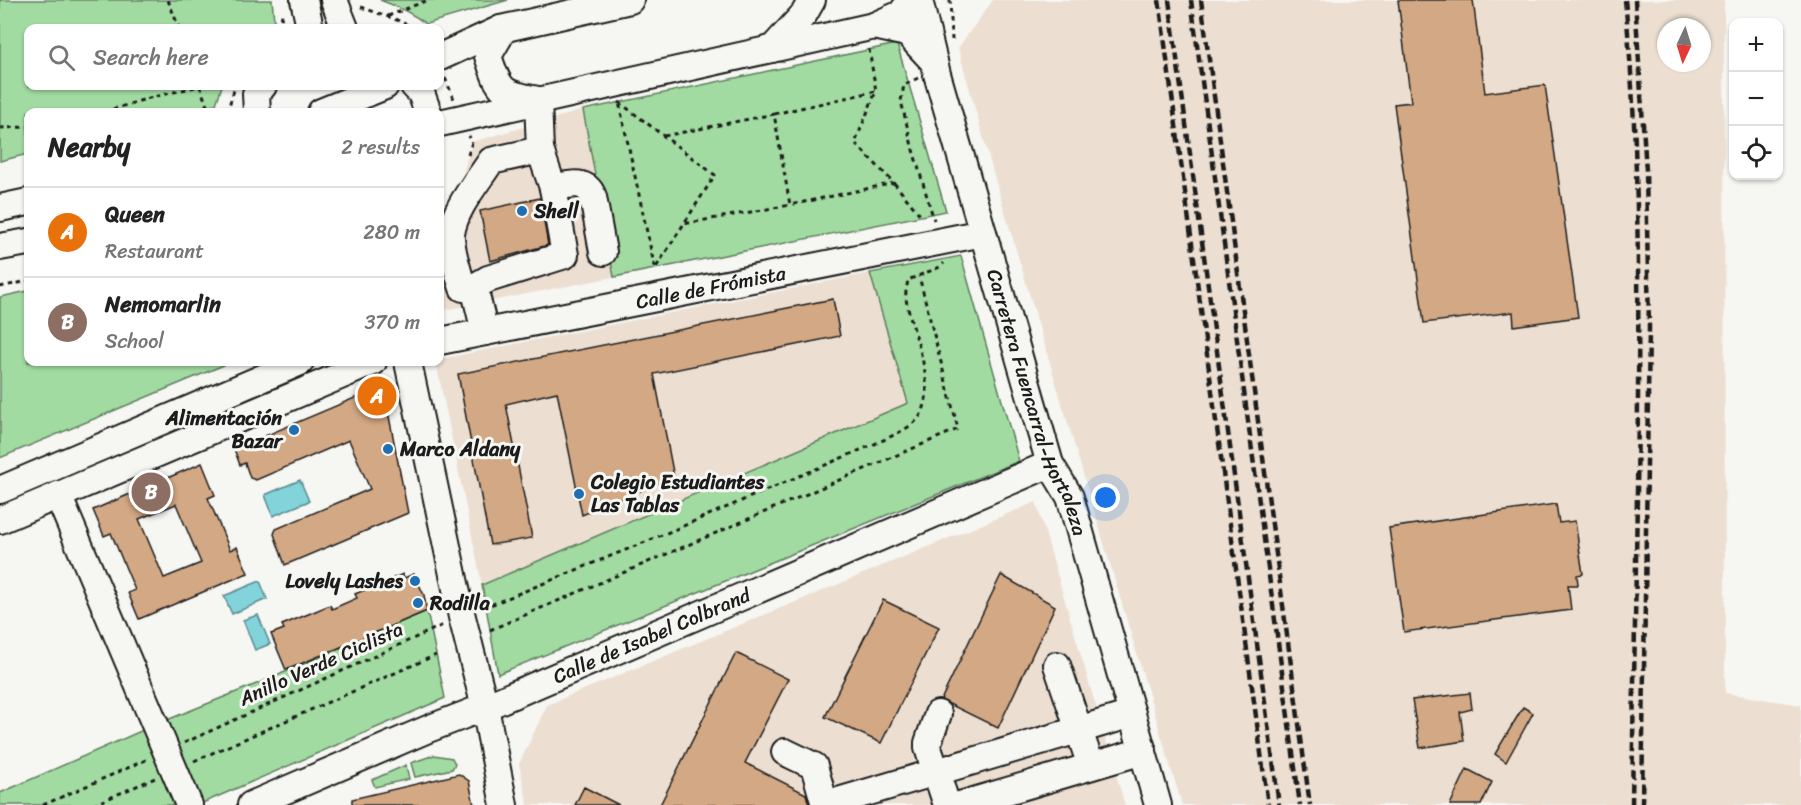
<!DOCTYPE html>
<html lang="en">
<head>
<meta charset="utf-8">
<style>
	body { margin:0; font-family:Sriracha,sans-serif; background:#f2f2f2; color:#222 }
	.controls { position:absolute; right:18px; top:18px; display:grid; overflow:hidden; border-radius:12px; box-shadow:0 2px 4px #0004 }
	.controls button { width:54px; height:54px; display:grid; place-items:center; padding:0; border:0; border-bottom:2px solid #e0e0e0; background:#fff; color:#222; font:30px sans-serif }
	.compass { position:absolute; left:1657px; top:18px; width:54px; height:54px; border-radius:50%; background:#fff; box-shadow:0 2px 4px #0004; rotate:184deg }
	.you { position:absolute; left:1106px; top:498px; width:21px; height:21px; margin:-15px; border:4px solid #fff; border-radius:50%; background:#1a73e8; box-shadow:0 0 0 9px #1a73e833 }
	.badge { display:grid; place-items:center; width:39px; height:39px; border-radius:50%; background:#0f766e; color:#fff; font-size:20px; font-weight:700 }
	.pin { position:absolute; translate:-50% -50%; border:3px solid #fff; box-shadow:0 2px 6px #0006 }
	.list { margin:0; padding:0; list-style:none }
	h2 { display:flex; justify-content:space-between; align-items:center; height:78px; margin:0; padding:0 24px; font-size:26px }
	h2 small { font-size:20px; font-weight:400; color:#767676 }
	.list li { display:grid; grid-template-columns:39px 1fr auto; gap:18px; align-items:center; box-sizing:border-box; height:90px; padding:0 24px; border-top:2px solid #e0e0e0 }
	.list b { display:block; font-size:22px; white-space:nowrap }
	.list p { margin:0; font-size:20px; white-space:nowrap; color:#767676 }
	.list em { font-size:20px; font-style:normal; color:#767676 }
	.icon { flex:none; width:33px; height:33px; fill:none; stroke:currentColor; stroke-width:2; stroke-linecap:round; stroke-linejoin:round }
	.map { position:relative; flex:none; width:1801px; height:805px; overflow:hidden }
	.search { position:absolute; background:#fff; box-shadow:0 2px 4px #0004; left:24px; top:24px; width:420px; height:66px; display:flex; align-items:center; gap:15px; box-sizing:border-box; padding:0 21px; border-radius:12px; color:#767676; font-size:22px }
	.panel { position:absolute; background:#fff; box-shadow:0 2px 4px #0004; left:24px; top:108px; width:420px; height:258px; border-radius:12px }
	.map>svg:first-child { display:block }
	.built { fill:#ecdfd1; fill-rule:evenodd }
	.green { fill:#a1dba1; stroke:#5e7c5e; stroke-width:1.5 }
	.water { fill:#82d3da; stroke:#598a8e; stroke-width:1.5 }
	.building { fill:#d3a884; stroke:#1c1c1c; stroke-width:1.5; fill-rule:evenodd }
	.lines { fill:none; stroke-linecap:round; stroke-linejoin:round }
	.minor-casing { stroke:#1c1c1c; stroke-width:30 }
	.path { stroke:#1c1c1c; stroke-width:3; stroke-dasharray:4.5 4.5; stroke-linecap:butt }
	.minor { stroke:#f6f6f2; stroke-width:26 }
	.rail { stroke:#1c1c1c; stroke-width:4.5; stroke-dasharray:9 4.5; stroke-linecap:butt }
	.poi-dot { fill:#1f6fb2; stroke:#f6f6f2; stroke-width:2 }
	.labels { text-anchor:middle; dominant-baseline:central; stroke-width:6; stroke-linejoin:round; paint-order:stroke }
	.poi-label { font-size:20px; font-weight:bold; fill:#1c1c1c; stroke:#f6f6f2; text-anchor:start }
	.street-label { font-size:20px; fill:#1c1c1c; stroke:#f6f6f2 }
</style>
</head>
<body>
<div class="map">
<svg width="1801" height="805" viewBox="0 0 1801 805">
	<rect width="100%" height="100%" fill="#f6f6f2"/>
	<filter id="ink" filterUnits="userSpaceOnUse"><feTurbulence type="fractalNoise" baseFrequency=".0167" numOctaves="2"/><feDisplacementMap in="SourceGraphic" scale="12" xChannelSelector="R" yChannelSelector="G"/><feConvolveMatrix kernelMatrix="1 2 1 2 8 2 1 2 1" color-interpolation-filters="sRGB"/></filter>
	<g filter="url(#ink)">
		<!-- built -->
		<path class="built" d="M993 0H1724L1725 693 1801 705V805H1182L995 179 958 48ZM1666 27H1702V63H1666Z
			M583 110 614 277 440 311V213L461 180 472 142Z
			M870 273 908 403 482 585 436 362H440V359Z
			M1036 502 1125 805H528L519 764 547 705Z"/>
		<!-- green -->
		<path class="green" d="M0 0H272L274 20 262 28H28V86H222L216 104 185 112H28V154L0 161Z
			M380 0H508L426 24C412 13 397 6 380 0Z
			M897 44 946 211 614 277 583 110Z
			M961 256 1019 461 498 674 482 585 908 403 870 273Z
			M28 291V362H231L0 458V297Z
			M427 611 445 698 198 805 162 722 264 681Z
			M150 727 182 805H0V793Z
			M434 755 452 758 455 764 452 769 415 777 411 763Z
			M406 765 409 779 375 787 372 780Z"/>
		<!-- water -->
		<path class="water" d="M300 480 309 501 273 516 265 495Z
			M260 581 267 599 232 614 224 596Z
			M258 615 270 644 255 650 243 620Z"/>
		<!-- building -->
		<path class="building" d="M1398 0H1473L1485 93 1545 85 1578 317 1514 326 1513 312 1424 323 1394 104 1411 102Z
			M540 198 548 245 490 261 480 211Z
			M833 299 840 336 654 374 674 477 582 515 557 392 506 404 532 538 490 545 458 374Z
			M383 386 408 513 285 565 274 534 276 529 370 489 349 440 256 480 250 478 245 463 240 465 234 449Z
			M202 463 215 495 208 498 230 550 237 547 248 573 139 619 128 593 135 590 111 533 104 536 93 510ZM176 504 201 563 164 578 139 519Z
			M1556 504 1559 523 1575 521 1583 574 1577 575 1578 585H1568L1571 610 1404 632 1389 528Z
			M403 574 404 578 414 574 424 595 427 611 286 670 271 634 284 629 282 625 330 605 332 609 357 598 355 594Z
			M1001 575 1055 606 998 728 941 700Z
			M883 600 939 627 881 743 825 717Z
			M736 653 788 679 745 763 806 794 809 805H660Z
			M1470 693 1472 709 1460 712 1464 741 1420 748 1412 700Z
			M1523 707 1533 713 1506 762 1495 754Z
			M1467 769 1492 782 1481 805H1450Z
			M459 774 469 781 474 805H352V799Z
			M584 787 619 805H575Z"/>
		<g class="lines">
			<defs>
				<g id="minor">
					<path d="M304 0 309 23 308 28"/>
					<path d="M334 0 345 28"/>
					<path id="s1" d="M919 0 937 74 1050 464 1070 497 1158 805"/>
					<path d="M874 26 907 33 934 62"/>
					<path d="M772 49 804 14 812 0"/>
					<path d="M440 57 501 29 630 0"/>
					<path d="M414 86 421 93 428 112"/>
					<path d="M257 112 256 94 263 86"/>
					<path d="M321 112 385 86"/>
					<path d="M440 123 874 26 901 14 911 0"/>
					<path d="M553 188C568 185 586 178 593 197L603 252"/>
					<path d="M0 208 28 202"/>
					<path d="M0 247 28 242"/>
					<path d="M474 287 488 279 565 255 553 188 540 150"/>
					<path d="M485 332 474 287 463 288C459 276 450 246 451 234 455 207 477 183 491 161L540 150 538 100C501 93 500 92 488 56L502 32 501 29"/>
					<path id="s2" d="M440 341 983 233"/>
					<path d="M408 362 462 617 485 707 504 805"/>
					<path d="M0 490 300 362"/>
					<path d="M58 495 189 805"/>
					<path d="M0 520 373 362"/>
					<path d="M1057 665 1091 766"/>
					<path d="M938 714 928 743V748L947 805"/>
					<path d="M785 752 814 766 825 805"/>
					<path id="s3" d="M251 805 428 729 485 707 1050 464"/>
					<path d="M825 805 1132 714"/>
					<path d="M960 805 1143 751"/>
				</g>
			</defs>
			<!-- minor casing -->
			<use href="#minor" class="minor-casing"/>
			<!-- path -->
			<path class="path" d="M168 0 179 28
				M950 0 952 40
				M361 7 397 20 414 28
				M388 16 428 0
				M280 28 282 14H285
				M869 49 876 91
				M445 78 454 99
				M918 78 904 85 901 101 913 150 934 220
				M200 86 209 112
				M619 102 715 175 655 269Z
				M104 112 149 98 199 86
				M227 112 234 90
				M774 114 876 91 855 143 894 183 790 205
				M0 128 28 127
				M664 136 774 114 790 205 683 224
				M468 155 472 142 469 136
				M894 183 921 216
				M0 287 28 281
				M483 608 655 538 886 439C897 433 913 427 920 416 939 387 911 330 906 299 905 293 907 286 908 280L940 267 944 263
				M490 630 958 429 919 276
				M184 743 443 625
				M194 761 436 655
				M43 805 148 759
				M93 805 155 778"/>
			<!-- minor -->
			<use href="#minor" class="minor"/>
			<!-- rail -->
			<path class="rail" d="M1159 0 1268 805
				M1169 0 1279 805
				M1191 0 1300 805
				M1201 0 1310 805
				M1625 0C1638 131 1639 264 1638 396 1637 532 1634 669 1632 805
				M1635 0 1646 171 1649 328 1642 805"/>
		</g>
	</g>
	<!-- markers -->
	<g class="poi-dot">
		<circle cx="522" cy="211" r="6"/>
		<circle cx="294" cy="430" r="6"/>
		<circle cx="388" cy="449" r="6"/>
		<circle cx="579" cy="494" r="6"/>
		<circle cx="415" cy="581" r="6"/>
		<circle cx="418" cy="603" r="6"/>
	</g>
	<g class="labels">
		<!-- poi labels -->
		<g class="poi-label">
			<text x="534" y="211">Shell</text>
			<text x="282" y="418" text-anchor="end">Alimentación<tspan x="282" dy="23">Bazar</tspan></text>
			<text x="400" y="449">Marco Aldany</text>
			<text x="591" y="482">Colegio Estudiantes<tspan x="591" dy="23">Las Tablas</tspan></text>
			<text x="403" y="581" text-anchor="end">Lovely Lashes</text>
			<text x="430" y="603">Rodilla</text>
		</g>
		<!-- street labels -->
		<g class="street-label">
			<text stroke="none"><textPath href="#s2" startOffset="276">Calle de Frómista</textPath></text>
			<text stroke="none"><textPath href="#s1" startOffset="420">Carretera Fuencarral-Hortaleza</textPath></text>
			<text stroke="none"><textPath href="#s3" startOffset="435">Calle de Isabel Colbrand</textPath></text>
			<text transform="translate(321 664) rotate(-24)">Anillo Verde Ciclista</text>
		</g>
	</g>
</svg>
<div class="controls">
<button>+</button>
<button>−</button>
<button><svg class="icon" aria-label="locate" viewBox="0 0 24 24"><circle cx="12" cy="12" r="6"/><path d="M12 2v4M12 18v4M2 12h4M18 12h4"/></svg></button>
</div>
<svg class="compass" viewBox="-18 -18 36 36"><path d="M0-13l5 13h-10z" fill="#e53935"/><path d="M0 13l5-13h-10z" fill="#767676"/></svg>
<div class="you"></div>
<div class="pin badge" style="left:377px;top:396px;background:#e8710a">A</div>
<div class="pin badge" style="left:151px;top:492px;background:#8d6e63">B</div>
<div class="search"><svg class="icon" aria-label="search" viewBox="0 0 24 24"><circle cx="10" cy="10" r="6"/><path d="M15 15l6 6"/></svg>Search here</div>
<section class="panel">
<h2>Nearby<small>2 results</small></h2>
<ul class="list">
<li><span class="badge" style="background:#e8710a">A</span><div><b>Queen</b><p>Restaurant</p></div><em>280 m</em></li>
<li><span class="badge" style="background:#8d6e63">B</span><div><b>Nemomarlin</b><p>School</p></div><em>370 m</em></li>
</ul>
</section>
</div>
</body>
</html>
